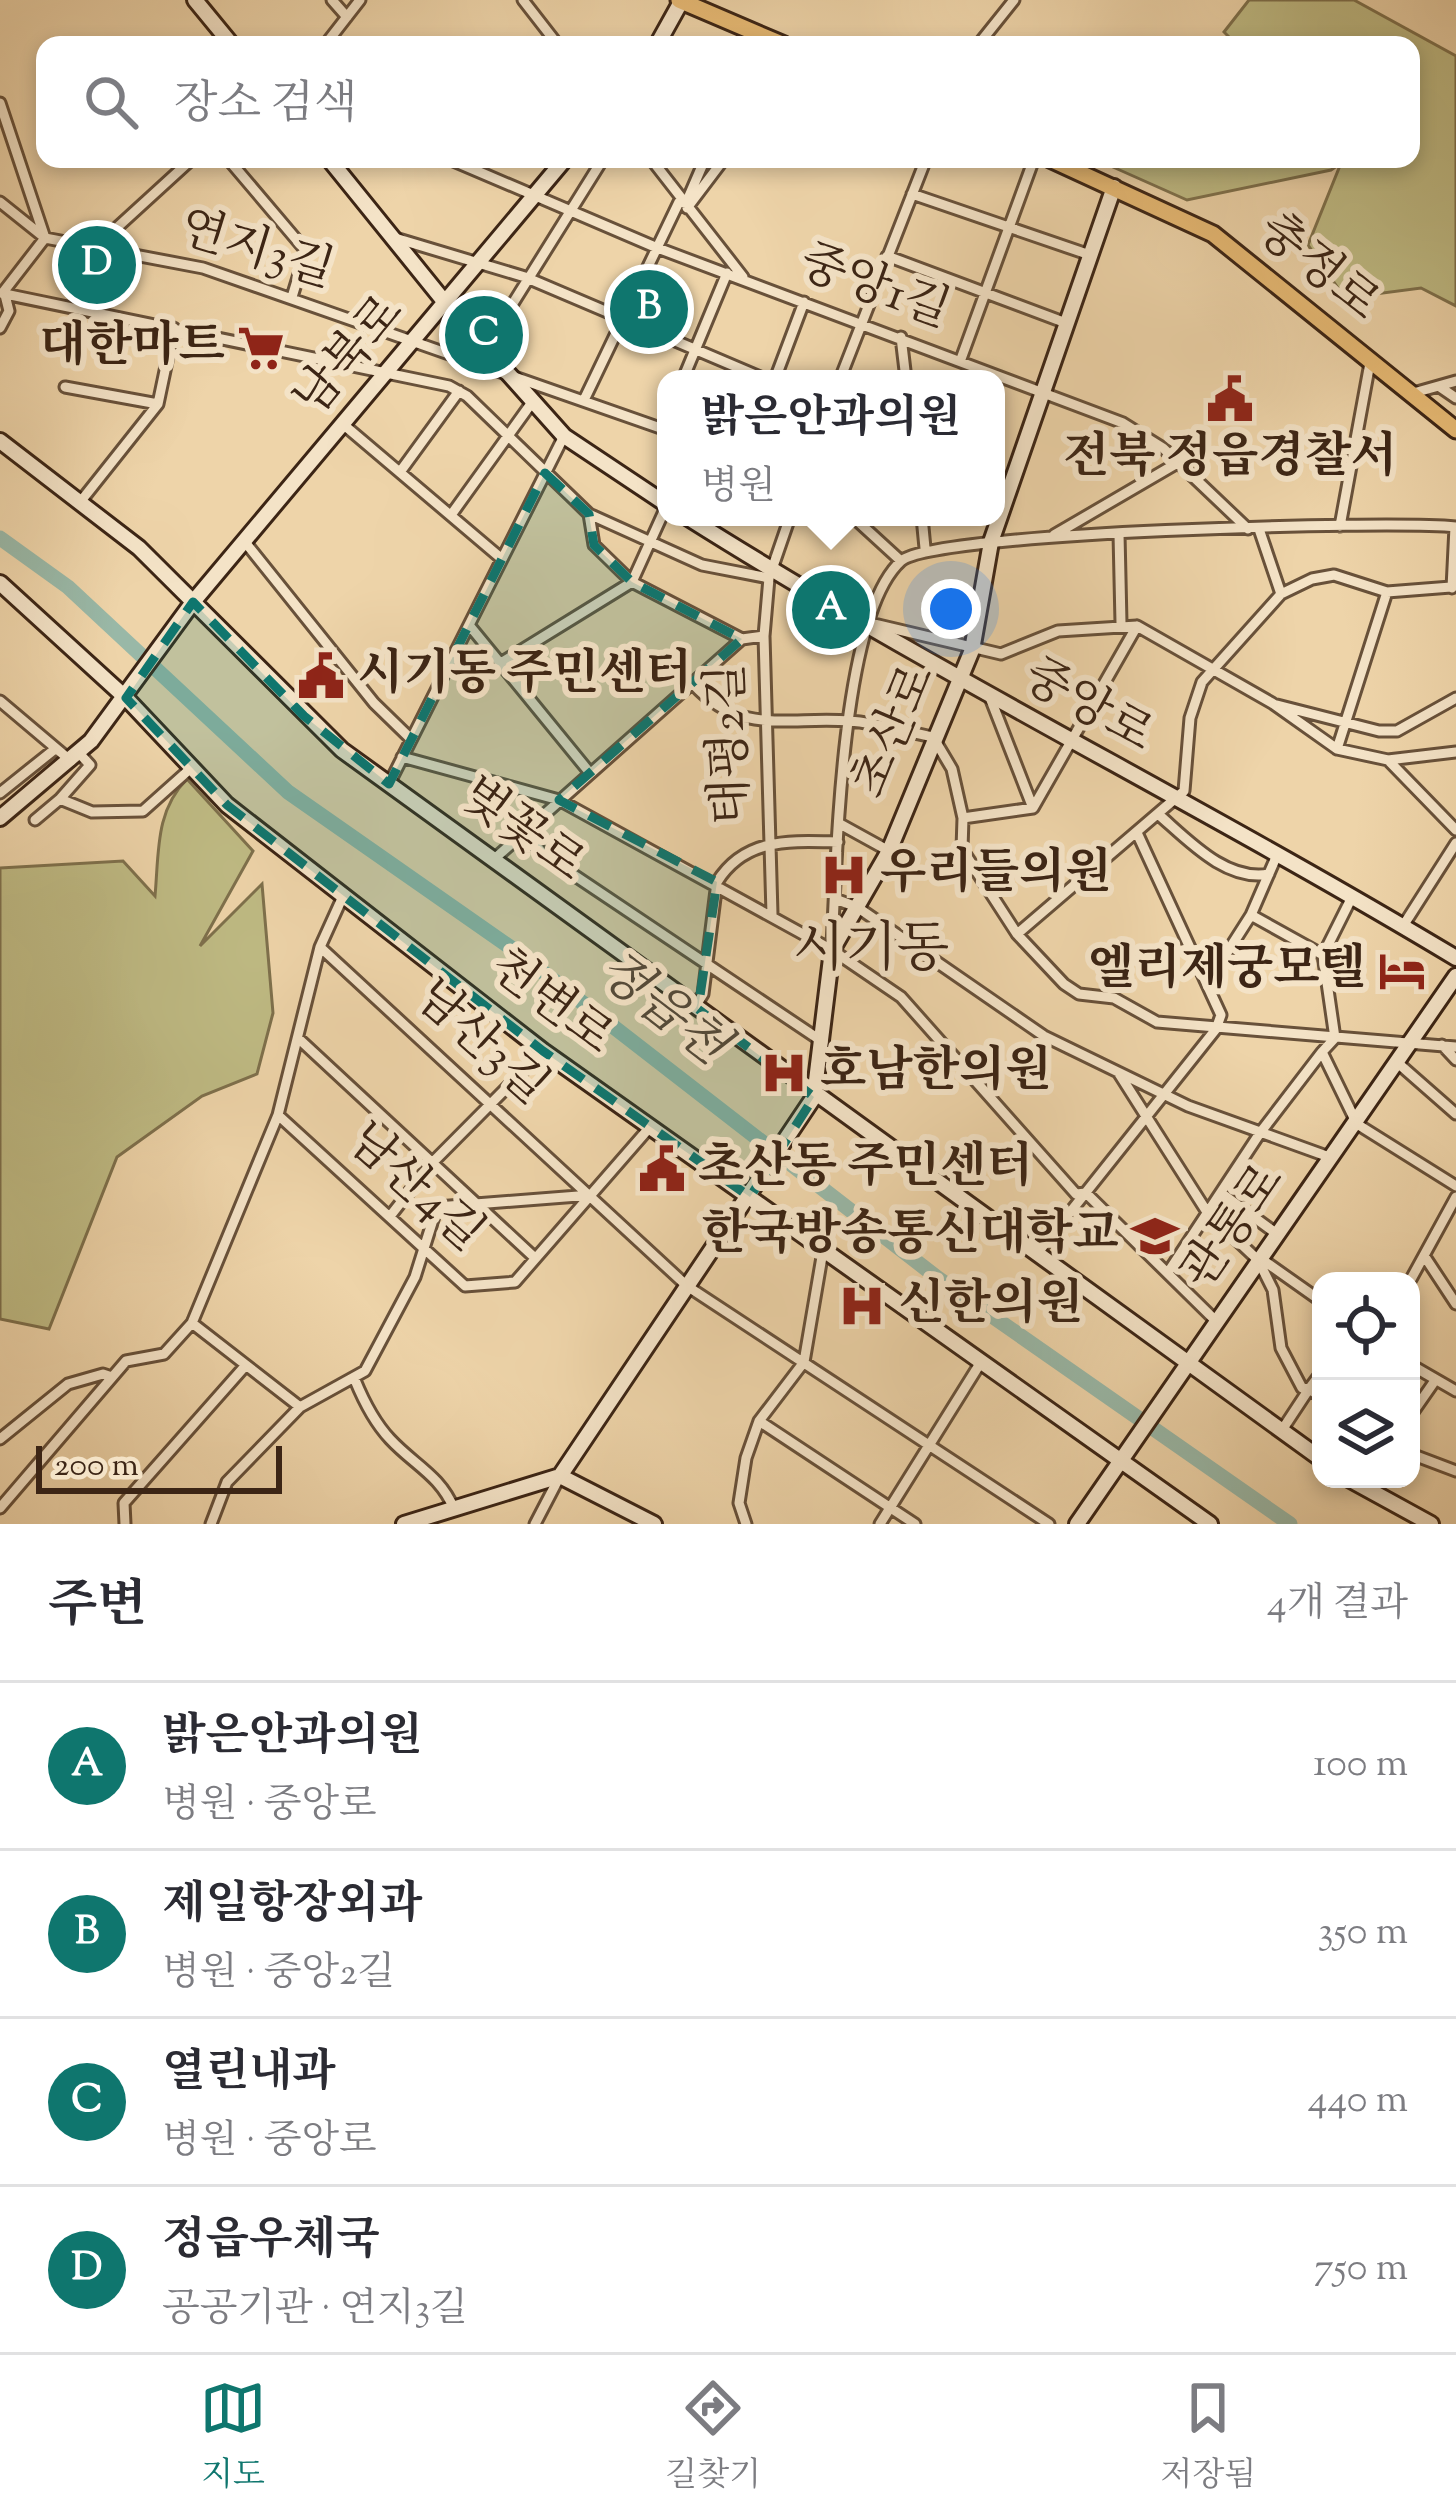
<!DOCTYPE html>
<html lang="ko">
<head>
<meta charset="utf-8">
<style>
	body { margin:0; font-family:"Sorts Mill Goudy","Noto Serif KR",serif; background:#f7f7f7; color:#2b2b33 }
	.controls { position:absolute; right:36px; bottom:36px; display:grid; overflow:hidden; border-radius:24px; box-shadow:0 6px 18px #0003 }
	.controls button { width:108px; height:108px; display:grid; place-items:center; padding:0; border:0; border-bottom:3px solid #e1e1e2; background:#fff; color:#2b2b33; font:60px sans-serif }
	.scale { position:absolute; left:36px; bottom:30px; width:246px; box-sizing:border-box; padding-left:12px; border:6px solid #3c2515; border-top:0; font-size:33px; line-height:42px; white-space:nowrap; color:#3c2515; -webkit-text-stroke:9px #f4e3c7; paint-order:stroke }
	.you { position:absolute; left:951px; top:609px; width:42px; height:42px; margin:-30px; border:9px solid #fff; border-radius:50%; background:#1a73e8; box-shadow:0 0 0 18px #1a73e833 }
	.badge { display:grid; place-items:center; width:78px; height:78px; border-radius:50%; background:#0f766e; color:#fff; font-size:39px; font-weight:700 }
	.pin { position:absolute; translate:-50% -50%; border:6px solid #fff; box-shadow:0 3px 12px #0006 }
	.popup { position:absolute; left:657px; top:370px; width:348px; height:156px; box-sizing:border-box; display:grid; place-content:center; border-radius:24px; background:#fff; filter:drop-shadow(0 3px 9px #0005); font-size:39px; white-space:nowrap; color:#7c7c81 }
	.popup b { font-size:45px; color:#2b2b33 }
	.popup::after { content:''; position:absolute; left:50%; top:100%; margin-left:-24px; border:24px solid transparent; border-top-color:#fff }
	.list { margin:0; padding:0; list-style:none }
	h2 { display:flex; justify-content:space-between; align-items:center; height:156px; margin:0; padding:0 48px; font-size:51px }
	h2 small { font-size:39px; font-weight:400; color:#7c7c81 }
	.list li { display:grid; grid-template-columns:78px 1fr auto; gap:36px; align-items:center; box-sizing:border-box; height:168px; padding:0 48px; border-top:3px solid #e1e1e2 }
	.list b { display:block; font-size:45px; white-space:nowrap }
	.list p { margin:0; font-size:39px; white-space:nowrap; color:#7c7c81 }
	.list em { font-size:39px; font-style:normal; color:#7c7c81 }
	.icon { flex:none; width:66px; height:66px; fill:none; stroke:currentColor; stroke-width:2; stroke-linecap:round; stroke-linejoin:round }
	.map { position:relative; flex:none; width:1456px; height:1524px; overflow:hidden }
	.search { position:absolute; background:#fff; box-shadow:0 6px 18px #0003; left:36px; right:36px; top:36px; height:132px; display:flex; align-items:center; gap:30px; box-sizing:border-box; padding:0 42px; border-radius:24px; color:#7c7c81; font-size:45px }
	.sheet { height:828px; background:#fff }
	nav { display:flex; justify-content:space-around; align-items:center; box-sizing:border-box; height:168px; border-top:3px solid #e1e1e2; background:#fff; font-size:33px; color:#7c7c81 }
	nav a { display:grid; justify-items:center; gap:6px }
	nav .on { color:#0f766e }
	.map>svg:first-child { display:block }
	.green { fill:#bfbb84; stroke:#7e704c; stroke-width:3 }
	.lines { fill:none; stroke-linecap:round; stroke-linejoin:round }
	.river { stroke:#99b8a7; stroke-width:15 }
	.street-casing { stroke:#68513a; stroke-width:15 }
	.secondary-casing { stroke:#3c2515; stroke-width:20 }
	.primary-casing { stroke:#3c2515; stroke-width:21 }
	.street { stroke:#f4e3c7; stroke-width:9 }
	.secondary { stroke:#f4e3c7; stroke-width:14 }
	.primary { stroke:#e7ba74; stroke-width:15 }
	.marked { fill:#0f766e; fill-opacity:0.2; stroke:#0f766e; stroke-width:9; stroke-dasharray:24 15; stroke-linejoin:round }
	.labels { text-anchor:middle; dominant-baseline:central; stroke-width:12; stroke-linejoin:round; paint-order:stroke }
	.street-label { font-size:48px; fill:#3c2515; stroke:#f4e3c7 }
	.poi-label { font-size:48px; font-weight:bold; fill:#3c2515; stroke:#f4e3c7; text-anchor:start }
	.water-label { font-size:51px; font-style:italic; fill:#534a3a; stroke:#f4e3c7 }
	.quarter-label { font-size:54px; fill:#3c2515; stroke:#f4e3c7 }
</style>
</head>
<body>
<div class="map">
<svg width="1456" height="1524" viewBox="0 0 1456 1524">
	<rect width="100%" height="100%" fill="#eed4a9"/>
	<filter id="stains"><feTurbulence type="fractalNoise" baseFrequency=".00167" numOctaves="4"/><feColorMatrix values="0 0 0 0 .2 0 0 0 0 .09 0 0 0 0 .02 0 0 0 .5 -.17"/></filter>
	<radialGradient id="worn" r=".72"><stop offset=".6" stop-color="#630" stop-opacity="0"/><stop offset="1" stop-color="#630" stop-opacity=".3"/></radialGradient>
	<!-- green -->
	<path class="green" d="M1249 0H1354L1456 56V306L1421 288 1345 298 1308 245 1341 163 1331 170 1187 200 1095 159H1411V45H1237L1224 32Z
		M187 779 253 851 200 946 262 884 273 1013 257 1074 202 1096 117 1157 49 1329 0 1319V868L123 861 155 896C159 853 155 811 187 779Z"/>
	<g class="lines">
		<!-- river -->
		<path class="river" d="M0 538 68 587 288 792 517 952 939 1279 1290 1524"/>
		<defs>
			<path id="street" d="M332 0 347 17
				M523 0 558 45
				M325 45 360 0
				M978 45 1014 0
				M0 103 45 238 4 291
				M228 159 306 251 292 297
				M449 159 655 247 1123 423 1163 448 1248 529
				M651 159 743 277
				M912 194 1090 255
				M0 202 45 238 203 268 666 430
				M687 208 724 159
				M395 238 525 277 765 379
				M99 244 192 159
				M887 256 1066 323
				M0 293 449 386 467 396 589 514 702 565 769 578
				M0 328 9 311 4 291
				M901 337 906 379
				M487 345 603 159
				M961 359 1034 159
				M683 379 727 273
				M775 379 804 302
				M840 379 926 159
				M65 387 158 404
				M1440 387 1456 398
				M1410 394 1456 381
				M584 400 679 202 686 203 705 159
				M344 425 502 559
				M400 472 459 391
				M81 501 158 404 174 328
				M589 514 594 545 632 582 742 639
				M451 515 533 401
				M853 517 901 561
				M922 517 925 548
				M1340 526 1370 363
				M1259 529 1281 594
				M1119 534 1121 623
				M1054 535 1179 462
				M245 542 374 703 411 739
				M1452 588 1455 527
				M874 624 1001 654 1058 631 1137 626 1272 703 1337 749 1388 760 1456 752
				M469 625 590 773
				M499 664 632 582 666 507
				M693 684C741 737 788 716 850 721 877 723 906 732 933 737L952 769 963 818 962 849 1017 934 1064 984 1079 994 1114 998 1157 1022 1456 1047
				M991 700 1033 808
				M0 701 71 761
				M1277 705 1379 731H1397L1456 698
				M1337 749 1387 592
				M79 753 90 765 60 799 92 812 143 811 190 769
				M402 757 559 800 832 950 901 997 1076 1194 1086 1193 1217 1322
				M1388 760 1456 830
				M389 784 564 436
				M0 793 55 749
				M1158 814C1188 840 1226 882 1269 874
				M963 818 1033 808 1137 626
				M35 820 60 799
				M840 824 889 851
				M524 832 544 855 823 1042
				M493 860 742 639 764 636
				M835 899 857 907 1044 1036 1118 1072 1207 1212 1258 1260 1273 1290 1281 1348 1302 1388 1309 1389 1282 1430
				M772 914 764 636 769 578 790 517
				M1251 915 1323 955 1335 1038 1322 1052 1357 1124 1456 1186
				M1403 926 1456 843
				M1017 934 1184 791 1190 718 1202 682 1281 594 1312 579 1334 575 1387 592 1451 587
				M832 944C837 861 840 616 901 561 933 532 1390 520 1456 527
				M320 947 687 1286 1049 1524
				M1323 955 1352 897
				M1207 984 1251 915 1277 855
				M695 1007 703 994 717 882C745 837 791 841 838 842
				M299 1039 535 1258
				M1442 1045 1456 1060
				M1399 1064 1456 1114
				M1118 1072 1188 1106 1332 1158
				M278 1115 465 1286 515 1282 650 1127
				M1221 1193 1277 1234
				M391 1215 432 1163 543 1051
				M1036 1255 1216 1029 1221 1015 1138 835
				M1425 1257 1456 1304
				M1260 1258 1321 1301
				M1169 1271 1260 1133 1322 1052
				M1410 1281 1456 1197
				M192 1323 300 1407 365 1371 415 1277 437 1207 591 1195
				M1411 1365 1456 1391
				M1321 1373 1309 1389 1321 1397
				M355 1380C364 1402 374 1422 390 1439 414 1465 440 1475 454 1509
				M1411 1415 1434 1382
				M759 1421 915 1524
				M0 1439 68 1384 103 1374 112 1377
				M1411 1454 1456 1471
				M0 1508 126 1361 164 1354 192 1323 278 1115 320 947 344 894
				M125 1524 124 1503 246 1365
				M211 1524 227 1482 300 1407
				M535 1524 560 1476
				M746 1524 739 1503 746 1458 759 1421 804 1362 823 1251
				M880 1524 981 1362"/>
			<path id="secondary" d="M195 0 232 45
				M657 45 682 0
				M329 159 447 305 564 436 666 504
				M0 441 139 548 342 750 1321 1459
				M687 517C937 675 1202 805 1456 958
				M0 583 126 698 227 805 543 1051 1210 1524
				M0 818 91 741 193 602 565 159
				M560 1476 814 1097 832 950 889 851 972 650 991 542 1114 187
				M1349 1479 1431 1524
				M404 1524 560 1476 654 1524
				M1077 1524 1456 976"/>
			<path id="primary" d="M679 0 784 45
				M1050 159 1213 234 1456 430"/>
		</defs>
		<!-- street casing -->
		<use href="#street" class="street-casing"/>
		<!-- secondary casing -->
		<use href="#secondary" class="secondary-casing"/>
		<!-- primary casing -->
		<use href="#primary" class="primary-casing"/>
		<!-- street -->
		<use href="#street" class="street"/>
		<!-- secondary -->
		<use href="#secondary" class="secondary"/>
		<!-- primary -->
		<use href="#primary" class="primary"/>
	</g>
	<!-- marked area -->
	<path class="marked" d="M545 473 589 514 594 545 632 582 742 639 559 800 717 882 698 1009 814 1097 750 1197 543 1051 227 805 126 698 193 602 304 716 389 784Z"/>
	<!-- icons -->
	<defs>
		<symbol id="supermarket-bare" viewBox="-9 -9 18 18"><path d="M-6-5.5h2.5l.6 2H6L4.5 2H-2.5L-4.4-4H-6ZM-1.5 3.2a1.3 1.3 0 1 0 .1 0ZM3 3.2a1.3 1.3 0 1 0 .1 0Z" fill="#8f2418" stroke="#f4e3c7" stroke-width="2.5" paint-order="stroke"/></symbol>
		<symbol id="civic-bare" viewBox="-9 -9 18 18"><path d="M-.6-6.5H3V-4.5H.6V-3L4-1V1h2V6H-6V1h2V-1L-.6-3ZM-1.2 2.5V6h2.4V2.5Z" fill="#8f2418" stroke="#f4e3c7" stroke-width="2.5" paint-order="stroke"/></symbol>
		<symbol id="hospital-bare" viewBox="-9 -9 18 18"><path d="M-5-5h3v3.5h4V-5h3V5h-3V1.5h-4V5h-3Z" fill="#8f2418" stroke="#f4e3c7" stroke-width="2.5" paint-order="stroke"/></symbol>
		<symbol id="hotel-bare" viewBox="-9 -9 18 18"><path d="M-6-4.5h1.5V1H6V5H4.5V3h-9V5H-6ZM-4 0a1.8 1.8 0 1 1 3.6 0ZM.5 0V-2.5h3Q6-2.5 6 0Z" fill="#8f2418" stroke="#f4e3c7" stroke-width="2.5" paint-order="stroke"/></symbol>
		<symbol id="university-bare" viewBox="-9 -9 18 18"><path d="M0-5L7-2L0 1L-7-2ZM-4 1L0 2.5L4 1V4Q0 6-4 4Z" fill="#8f2418" stroke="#f4e3c7" stroke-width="2.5" paint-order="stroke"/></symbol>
	</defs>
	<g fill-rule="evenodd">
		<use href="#supermarket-bare" x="228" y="315" width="66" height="66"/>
		<use href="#civic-bare" x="1197" y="366" width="66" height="66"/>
		<use href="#civic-bare" x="288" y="643" width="66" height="66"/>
		<use href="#hospital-bare" x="811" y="842" width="66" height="66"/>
		<use href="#hotel-bare" x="1369" y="938" width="66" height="66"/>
		<use href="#hospital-bare" x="751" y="1040" width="66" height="66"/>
		<use href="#civic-bare" x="629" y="1136" width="66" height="66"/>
		<use href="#university-bare" x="1122" y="1203" width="66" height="66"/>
		<use href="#hospital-bare" x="829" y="1273" width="66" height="66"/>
	</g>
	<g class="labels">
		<!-- street labels -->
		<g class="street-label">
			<text transform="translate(256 252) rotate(17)">연지3길</text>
			<text transform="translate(1317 269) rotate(39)">충정로</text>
			<text transform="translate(874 289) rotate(20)">중앙1길</text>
			<text transform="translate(351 357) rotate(-50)">남북로</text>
			<text transform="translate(1087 708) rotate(29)">중앙로</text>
			<text transform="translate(896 732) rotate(-67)">초산로</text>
			<text transform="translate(732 744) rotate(-92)">태평2길</text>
			<text transform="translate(521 832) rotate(36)">벚꽃로</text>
			<text transform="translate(550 1004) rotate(37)">천변로</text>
			<text transform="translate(480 1044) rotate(42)">남산3길</text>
			<text transform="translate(414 1189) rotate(42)">남산4길</text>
			<text transform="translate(1235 1228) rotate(-55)">관통로</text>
		</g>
		<!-- poi labels -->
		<g class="poi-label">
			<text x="225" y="348" text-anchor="end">대한마트</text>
			<text x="1230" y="459" text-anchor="middle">전북 정읍경찰서</text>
			<text x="357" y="676">시기동 주민센터</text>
			<text x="880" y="875">우리들의원</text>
			<text x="1366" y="971" text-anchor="end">엘리제궁모텔</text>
			<text x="820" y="1073">호남한의원</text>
			<text x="698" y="1169">초산동 주민센터</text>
			<text x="1119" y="1236" text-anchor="end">한국방송통신대학교</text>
			<text x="898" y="1306">신한의원</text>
		</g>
		<!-- water labels -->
		<g class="water-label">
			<text transform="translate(661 1010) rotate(38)">정읍천</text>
		</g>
		<!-- quarter labels -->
		<g class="quarter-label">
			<text x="871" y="952">시기동</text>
		</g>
	</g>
	<rect width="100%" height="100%" filter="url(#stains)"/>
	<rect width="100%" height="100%" fill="url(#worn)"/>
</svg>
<div class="controls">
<button><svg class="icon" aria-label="locate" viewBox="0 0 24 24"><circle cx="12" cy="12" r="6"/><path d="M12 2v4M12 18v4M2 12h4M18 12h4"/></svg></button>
<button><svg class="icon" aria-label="layers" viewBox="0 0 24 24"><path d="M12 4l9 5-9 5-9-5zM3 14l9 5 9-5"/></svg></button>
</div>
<div class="scale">200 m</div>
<div class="you"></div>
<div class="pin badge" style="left:831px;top:610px">A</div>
<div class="popup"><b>밝은안과의원</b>병원</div>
<div class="pin badge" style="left:649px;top:309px">B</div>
<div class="pin badge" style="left:484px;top:335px">C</div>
<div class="pin badge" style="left:97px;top:265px">D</div>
<div class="search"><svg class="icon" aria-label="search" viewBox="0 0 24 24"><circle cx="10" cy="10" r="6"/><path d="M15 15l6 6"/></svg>장소 검색</div>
</div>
<section class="sheet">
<h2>주변<small>4개 결과</small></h2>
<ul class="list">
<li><span class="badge">A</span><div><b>밝은안과의원</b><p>병원 · 중앙로</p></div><em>100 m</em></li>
<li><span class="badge">B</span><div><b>제일항장외과</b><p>병원 · 중앙2길</p></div><em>350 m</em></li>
<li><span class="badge">C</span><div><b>열린내과</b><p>병원 · 중앙로</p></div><em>440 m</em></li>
<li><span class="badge">D</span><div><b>정읍우체국</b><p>공공기관 · 연지3길</p></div><em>750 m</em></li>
</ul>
</section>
<nav>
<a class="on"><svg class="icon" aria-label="map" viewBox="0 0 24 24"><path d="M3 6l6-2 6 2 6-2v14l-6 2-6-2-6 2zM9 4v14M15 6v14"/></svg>지도</a>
<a><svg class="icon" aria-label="directions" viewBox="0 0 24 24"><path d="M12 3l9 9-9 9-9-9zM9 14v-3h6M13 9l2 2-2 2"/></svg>길찾기</a>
<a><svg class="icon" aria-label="saved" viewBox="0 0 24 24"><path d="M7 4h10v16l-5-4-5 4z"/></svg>저장됨</a>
</nav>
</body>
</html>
